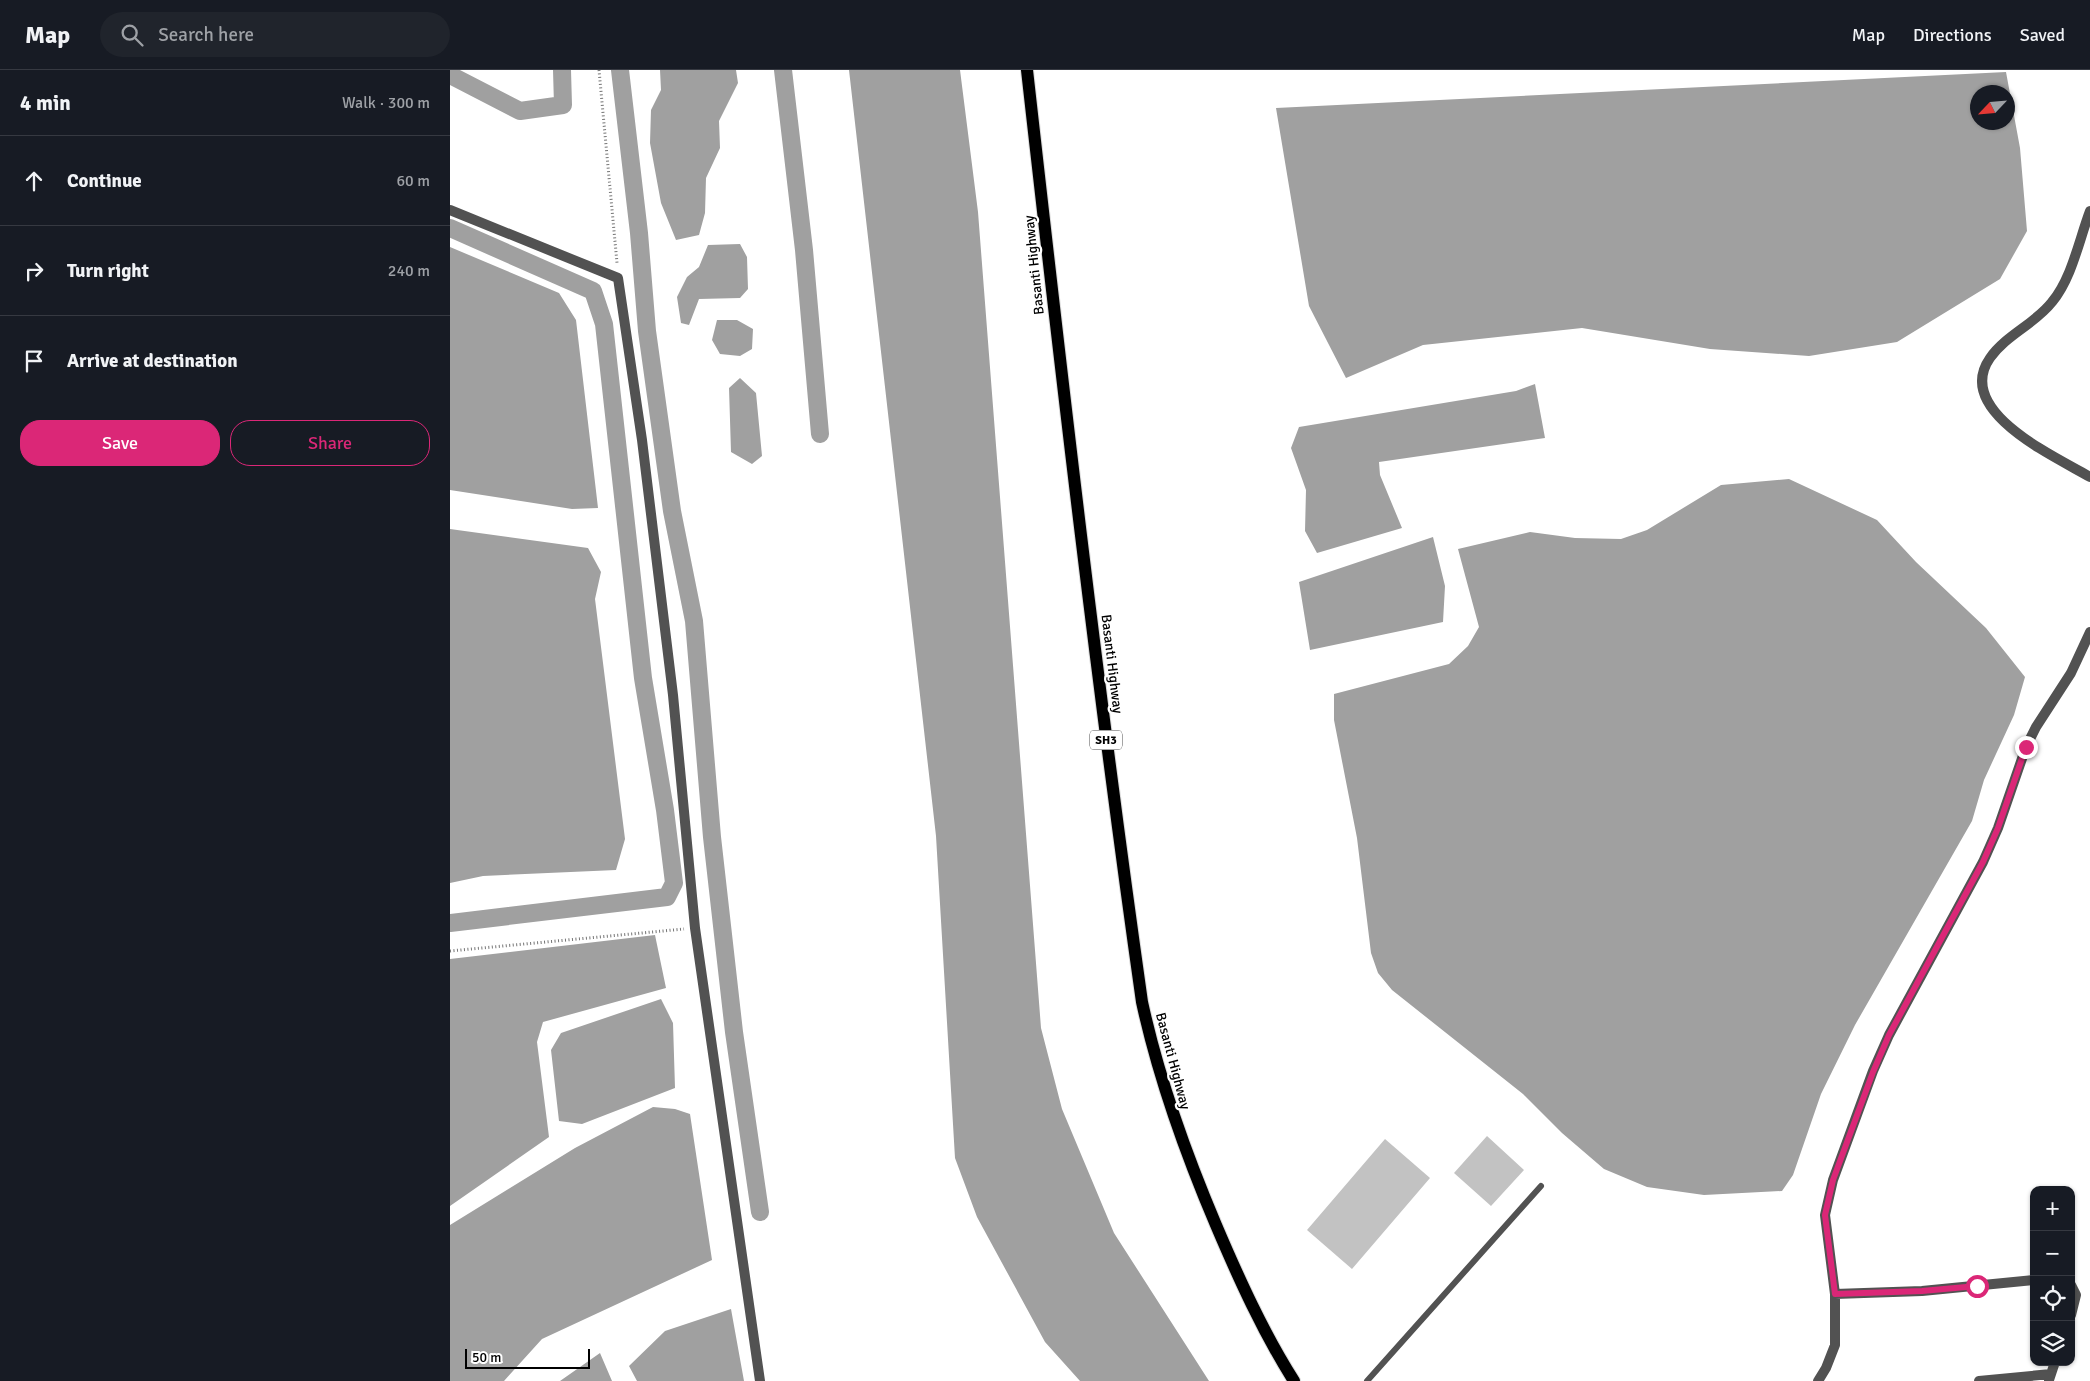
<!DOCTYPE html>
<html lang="en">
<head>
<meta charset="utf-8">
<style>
	body { margin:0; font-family:Signika,sans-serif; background:#20242c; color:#f1f3f6 }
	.controls { position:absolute; right:15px; bottom:15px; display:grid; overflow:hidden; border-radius:10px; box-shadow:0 1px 4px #0004 }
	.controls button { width:45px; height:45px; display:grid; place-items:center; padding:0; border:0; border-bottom:1px solid #363941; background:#171b24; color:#f1f3f6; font:25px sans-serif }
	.compass { position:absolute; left:1520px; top:15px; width:45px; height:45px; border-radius:50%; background:#171b24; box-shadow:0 1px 4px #0004; rotate:244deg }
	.scale { position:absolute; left:15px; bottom:12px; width:125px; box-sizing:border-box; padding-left:5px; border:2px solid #000; border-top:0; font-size:14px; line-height:18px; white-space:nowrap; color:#000; -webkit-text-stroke:4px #fff; paint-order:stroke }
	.stop { position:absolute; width:15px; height:15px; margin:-11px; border:4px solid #db2777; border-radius:50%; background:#fff }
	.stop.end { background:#db2777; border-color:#fff; box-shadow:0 1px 5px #0008 }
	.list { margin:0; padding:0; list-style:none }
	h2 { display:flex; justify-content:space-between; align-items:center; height:65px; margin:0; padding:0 20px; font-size:21px }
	h2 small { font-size:16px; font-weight:400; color:#9ea1a6 }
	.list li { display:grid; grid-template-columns:32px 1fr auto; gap:15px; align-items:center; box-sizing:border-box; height:90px; padding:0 20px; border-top:1px solid #363941 }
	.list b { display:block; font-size:19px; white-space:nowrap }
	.list em { font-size:16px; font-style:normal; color:#9ea1a6 }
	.actions { display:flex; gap:10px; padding:15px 20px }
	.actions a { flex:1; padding:11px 0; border:1px solid #db2777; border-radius:20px; text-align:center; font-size:18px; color:#db2777 }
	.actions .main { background:#db2777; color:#fff }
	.icon { flex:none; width:28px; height:28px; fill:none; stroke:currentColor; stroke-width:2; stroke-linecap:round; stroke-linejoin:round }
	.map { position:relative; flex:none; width:1640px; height:1311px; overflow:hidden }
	header { display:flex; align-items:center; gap:30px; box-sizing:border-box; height:70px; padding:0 25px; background:#171b24; border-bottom:1px solid #363941 }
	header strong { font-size:24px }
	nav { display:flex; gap:28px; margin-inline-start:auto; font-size:18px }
	.search { width:350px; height:45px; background:#20242c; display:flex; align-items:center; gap:12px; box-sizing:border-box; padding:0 18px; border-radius:28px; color:#9ea1a6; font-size:19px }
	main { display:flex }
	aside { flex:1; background:#171b24 }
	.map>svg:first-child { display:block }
	.water { fill:#a0a0a0; fill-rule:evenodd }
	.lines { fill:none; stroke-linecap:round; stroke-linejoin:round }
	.canal { stroke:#a0a0a0; stroke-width:18 }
	.building { fill:#c2c2c2 }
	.primary-casing { stroke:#dbdbdb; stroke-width:14 }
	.path { stroke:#747474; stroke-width:3; stroke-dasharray:1 2.5; stroke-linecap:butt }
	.service { stroke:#525252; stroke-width:6 }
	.minor { stroke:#525252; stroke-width:10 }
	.primary { stroke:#000; stroke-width:12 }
	.route { stroke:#db2777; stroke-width:6 }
	.labels { text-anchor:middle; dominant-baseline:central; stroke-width:4.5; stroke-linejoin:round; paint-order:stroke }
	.shield { fill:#fff; stroke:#4c4c4c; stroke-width:1 }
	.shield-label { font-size:12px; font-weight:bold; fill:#000 }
	.street-label { font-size:14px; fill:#000; stroke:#fff }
</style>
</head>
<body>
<header>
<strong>Map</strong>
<div class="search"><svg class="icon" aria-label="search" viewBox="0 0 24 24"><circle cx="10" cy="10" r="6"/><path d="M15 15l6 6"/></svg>Search here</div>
<nav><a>Map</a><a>Directions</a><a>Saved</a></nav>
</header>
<main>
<aside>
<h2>4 min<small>Walk · 300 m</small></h2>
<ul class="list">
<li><svg class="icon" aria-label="ahead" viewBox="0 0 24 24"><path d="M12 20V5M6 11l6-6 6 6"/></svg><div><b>Continue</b></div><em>60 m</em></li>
<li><svg class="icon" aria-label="right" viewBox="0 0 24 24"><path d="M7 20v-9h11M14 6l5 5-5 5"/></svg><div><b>Turn right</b></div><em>240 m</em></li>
<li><svg class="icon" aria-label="arrive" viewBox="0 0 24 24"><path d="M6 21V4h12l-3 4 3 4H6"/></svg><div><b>Arrive at destination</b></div></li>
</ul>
<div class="actions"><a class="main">Save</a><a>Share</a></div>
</aside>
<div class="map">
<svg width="1640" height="1311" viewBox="0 0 1640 1311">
	<rect width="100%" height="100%" fill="#fff"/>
	<!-- water -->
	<path class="water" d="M210 0H286L288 13 269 51 270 78 256 108 255 143 249 165 226 170 211 133 200 73 201 40 211 20Z
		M399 0H510L528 142 591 958 612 1039 664 1163 759 1311H630L595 1272 527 1147 505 1088 486 766Z
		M1556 2 1570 78 1577 161 1550 209 1447 272 1359 286 1260 279 1132 258 973 275 896 308 859 236 826 38ZM1528 22H1558V52H1528Z
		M290 174 297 187 298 219 290 228 249 229 239 255 231 253 227 227 237 207 249 197 258 175Z
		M0 177 109 223 126 250 148 438 122 439 0 420Z
		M267 250H287L303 259 302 279 290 286 270 284 262 270Z
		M290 308 306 323 312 386 302 394 281 382 279 318Z
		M1085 314 1095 368 929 392 930 405 952 458 867 483 855 461 856 420 841 378 849 357 1066 321Z
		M1339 409 1427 450 1466 492 1536 558 1575 607 1564 645 1534 710 1522 751 1405 955 1371 1024 1343 1105 1332 1121 1254 1125 1197 1117 1154 1099 1112 1063 1073 1024 942 920 928 903 921 883 907 768 884 650V624L999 594 1018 576 1029 557 1008 479 1080 462 1125 468 1171 469 1197 460 1271 415Z
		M0 459 138 478 151 502 145 529 175 769 166 800 33 806 0 813Z
		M983 467 995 516 993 552 860 580 849 512Z
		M205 865 216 918 93 952 87 972 99 1067 0 1136V889Z
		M211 929 223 953 225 1018 132 1054 109 1051 101 980 111 963Z
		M203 1037 225 1039 240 1044 262 1190 92 1269 54 1311H0V1155L125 1078Z
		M281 1239 294 1311H187L179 1296 215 1261Z
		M150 1283 162 1311H110Z"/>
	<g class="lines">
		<!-- canal -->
		<path class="canal" d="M170 0 189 163 197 261 222 441 244 551 262 767 284 962 310 1142
			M333 0 354 180 370 364
			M0 5 70 41 113 35 112 0
			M0 158 143 221 154 254 193 608 215 740 224 813 217 827 0 853"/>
	</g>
	<!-- building -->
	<path class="building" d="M1037 1066 1074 1100 1041 1136 1004 1103Z
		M935 1069 980 1108 902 1199 857 1160Z"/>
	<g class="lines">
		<defs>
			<path id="primary" d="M577 0C612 311 648 622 692 932 709 1010 735 1082 766 1155 789 1209 813 1262 844 1311"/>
		</defs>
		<!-- primary casing -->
		<use href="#primary" class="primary-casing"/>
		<!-- path -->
		<path class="path" d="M149 0 167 193
			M0 881 234 859"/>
		<!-- service -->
		<path class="service" d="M917 1311 1091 1116"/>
		<!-- minor -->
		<path class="minor" d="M0 140 168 208 192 370 223 625 245 858 310 1311
			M1640 141C1629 170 1622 208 1602 232 1585 254 1556 265 1540 288 1503 341 1606 387 1640 407
			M1621 1215 1626 1225 1621 1245
			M1385 1224 1472 1221 1584 1210
			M1599 1310 1605 1292
			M1368 1311 1376 1298 1385 1275V1224L1375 1145 1383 1110 1423 1001 1439 965 1533 792 1548 758 1576 677 1586 657 1621 603 1640 562
			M1529 1311 1601 1304"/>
		<!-- primary -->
		<use href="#primary" class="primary"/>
	</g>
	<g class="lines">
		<!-- route -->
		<path class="route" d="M1527 1216 1472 1221 1385 1224 1375 1145 1383 1110 1423 1002 1439 965 1533 792 1548 758 1576 677"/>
	</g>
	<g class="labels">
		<!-- shield labels -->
		<rect class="shield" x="640" y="660.5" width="32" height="19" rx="4"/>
		<g class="shield-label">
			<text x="656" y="670">SH3</text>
		</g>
		<!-- street labels -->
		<g class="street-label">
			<text transform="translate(584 195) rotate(-96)">Basanti Highway</text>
			<text transform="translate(662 594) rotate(83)">Basanti Highway</text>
			<text transform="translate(723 991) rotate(75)">Basanti Highway</text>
		</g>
	</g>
</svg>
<div class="controls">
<button>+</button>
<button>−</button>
<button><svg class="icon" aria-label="locate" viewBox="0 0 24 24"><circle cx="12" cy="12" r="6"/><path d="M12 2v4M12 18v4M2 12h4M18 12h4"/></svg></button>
<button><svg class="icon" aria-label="layers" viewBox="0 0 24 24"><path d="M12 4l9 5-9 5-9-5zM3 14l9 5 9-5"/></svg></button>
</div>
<svg class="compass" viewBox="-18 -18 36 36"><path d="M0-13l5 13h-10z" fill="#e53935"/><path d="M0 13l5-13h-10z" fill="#9ea1a6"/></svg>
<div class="scale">50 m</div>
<div class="stop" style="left:1527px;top:1216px"></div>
<div class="stop end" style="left:1576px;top:677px"></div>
</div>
</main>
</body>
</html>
